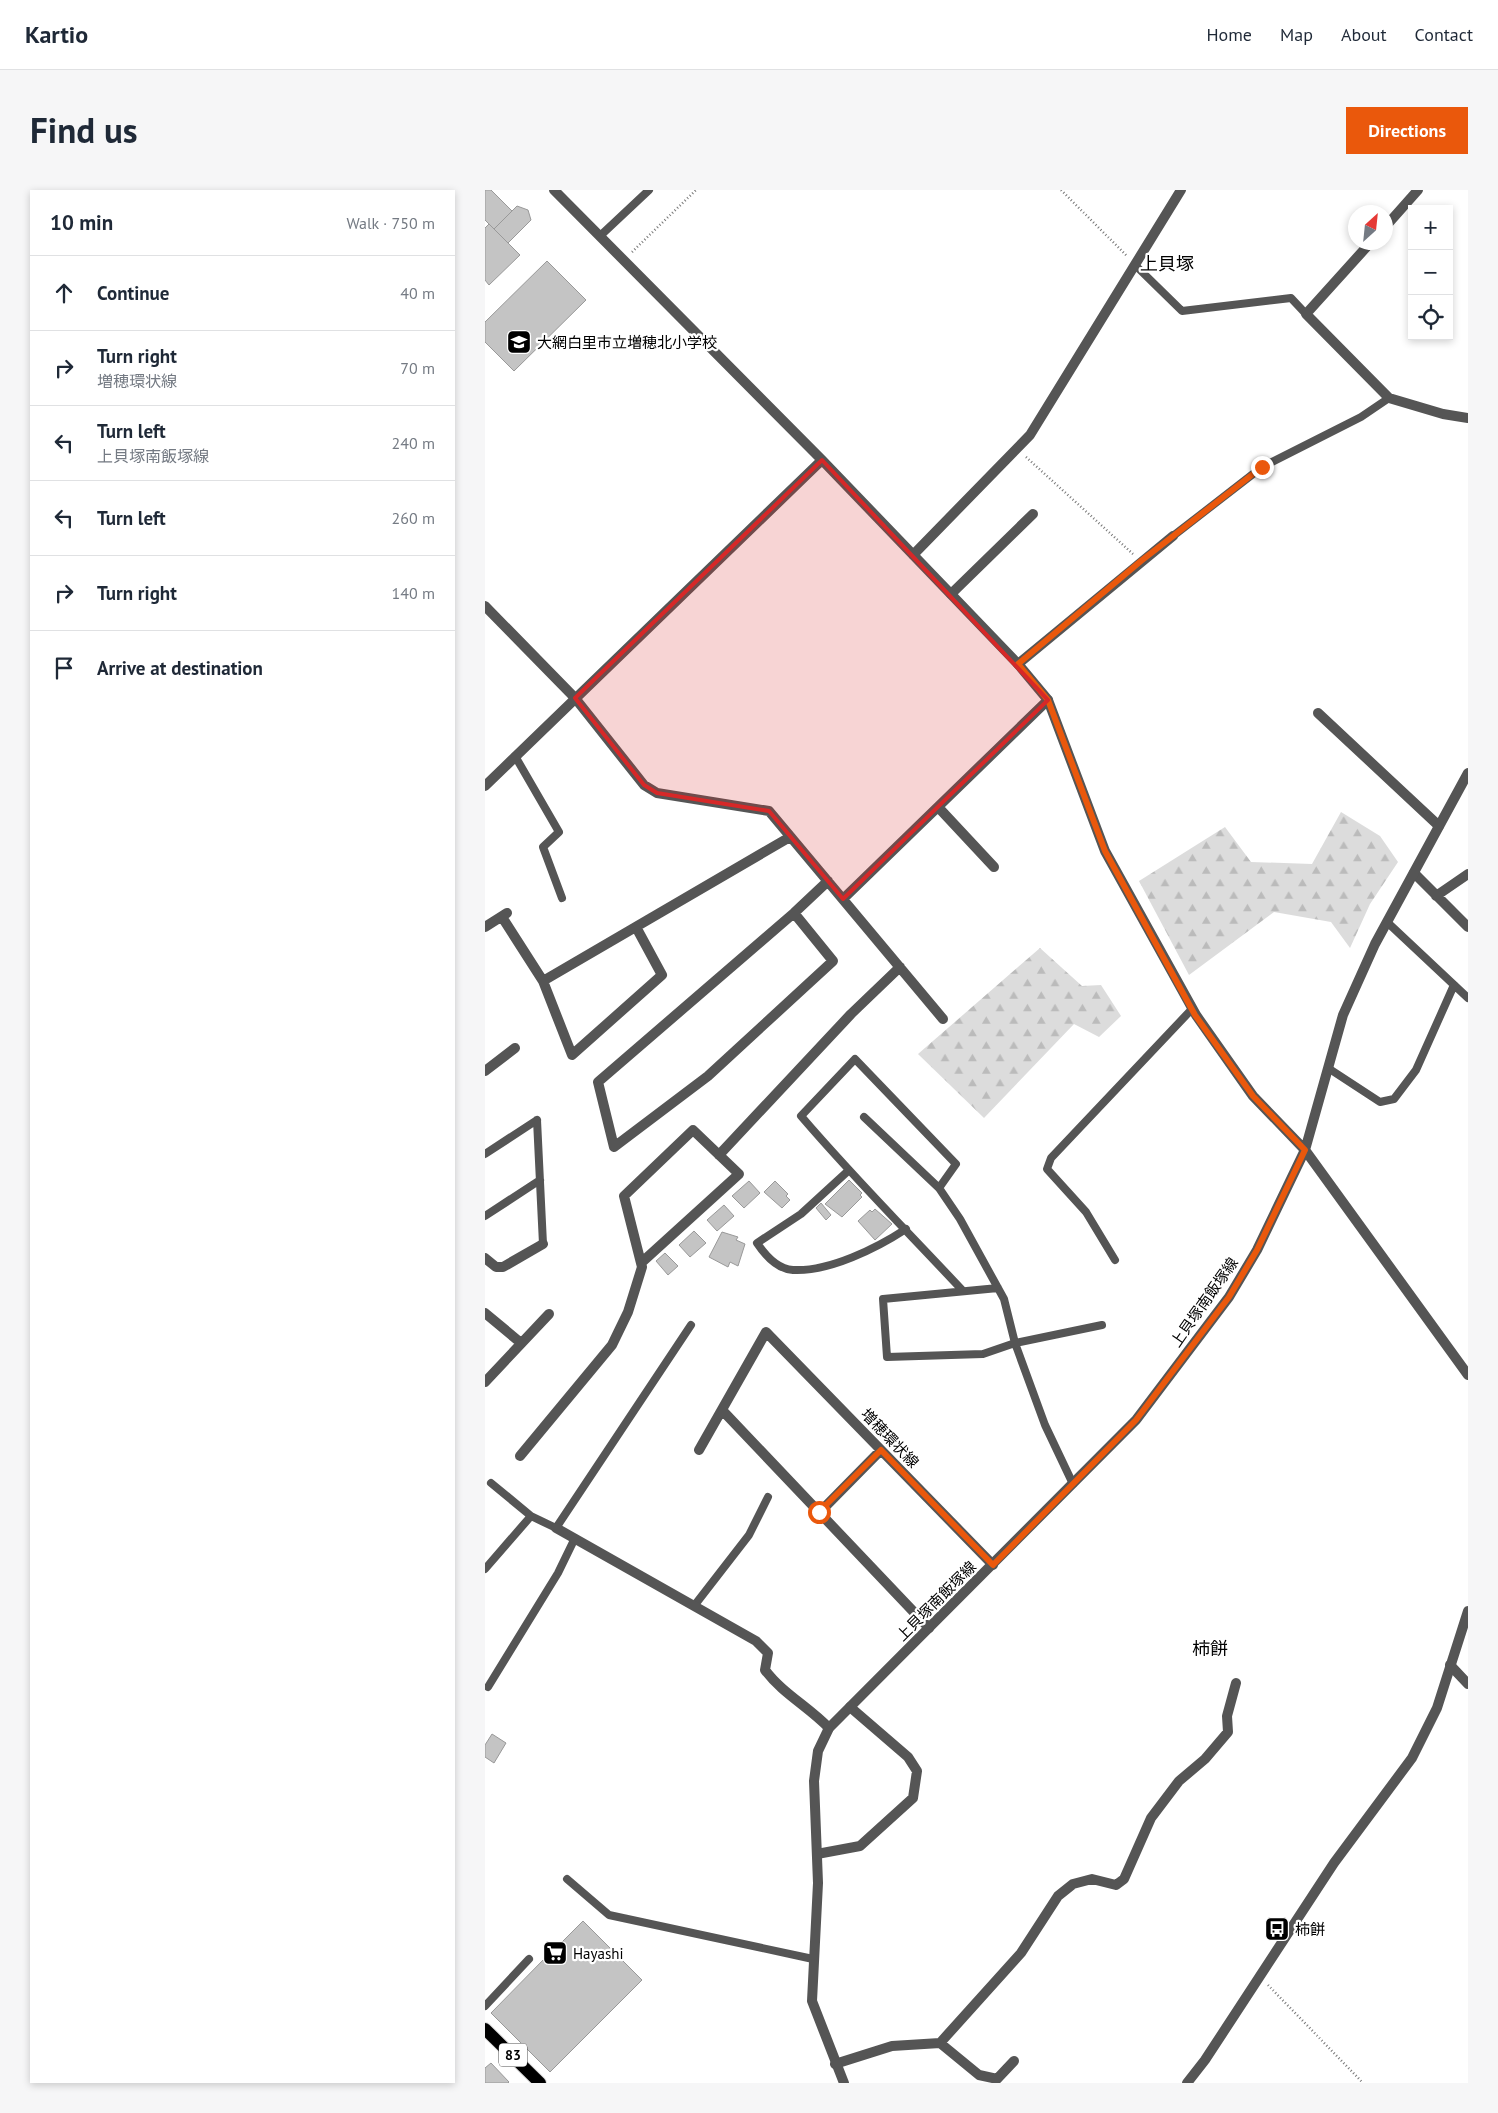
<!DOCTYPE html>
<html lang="en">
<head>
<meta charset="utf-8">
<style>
	body { margin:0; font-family:"PT Sans","Noto Sans JP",sans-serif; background:#f6f6f7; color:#1f2937 }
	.controls { position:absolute; right:15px; top:15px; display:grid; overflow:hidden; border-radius:0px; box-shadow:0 2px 8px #0003 }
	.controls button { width:45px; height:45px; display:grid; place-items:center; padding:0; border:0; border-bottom:1px solid #e0e1e3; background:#fff; color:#1f2937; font:25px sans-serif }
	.compass { position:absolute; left:863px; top:15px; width:45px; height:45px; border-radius:50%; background:#fff; box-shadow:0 2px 8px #0003; rotate:27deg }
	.stop { position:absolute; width:15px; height:15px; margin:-11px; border:4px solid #ea580c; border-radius:50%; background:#fff }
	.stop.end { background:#ea580c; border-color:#fff; box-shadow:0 1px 5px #0008 }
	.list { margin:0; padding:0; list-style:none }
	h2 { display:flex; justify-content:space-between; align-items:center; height:65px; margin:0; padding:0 20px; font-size:21px }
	h2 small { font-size:16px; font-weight:400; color:#747a83 }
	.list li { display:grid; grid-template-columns:32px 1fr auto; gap:15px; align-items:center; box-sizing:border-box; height:75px; padding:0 20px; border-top:1px solid #e0e1e3 }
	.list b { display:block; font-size:19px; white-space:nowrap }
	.list p { margin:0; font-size:16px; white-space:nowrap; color:#747a83 }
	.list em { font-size:16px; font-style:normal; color:#747a83 }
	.icon { flex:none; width:28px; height:28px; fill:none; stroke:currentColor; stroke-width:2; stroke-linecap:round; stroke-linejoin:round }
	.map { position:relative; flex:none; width:983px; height:1893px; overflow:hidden; border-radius:0px }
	header { display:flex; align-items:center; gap:30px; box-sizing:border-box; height:70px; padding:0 25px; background:#fff; border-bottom:1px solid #e0e1e3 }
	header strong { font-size:24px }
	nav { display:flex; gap:28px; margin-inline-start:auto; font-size:18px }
	.intro { display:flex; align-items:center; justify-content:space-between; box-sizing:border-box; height:120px; padding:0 30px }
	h1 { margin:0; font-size:35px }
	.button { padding:12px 22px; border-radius:0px; background:#ea580c; color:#fff; font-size:18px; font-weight:700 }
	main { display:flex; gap:30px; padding:0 30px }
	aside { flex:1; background:#fff; border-radius:0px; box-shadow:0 2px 8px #0003 }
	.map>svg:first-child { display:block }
	.forest { fill:url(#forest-firs) }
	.building { fill:#c4c4c4; stroke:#999 }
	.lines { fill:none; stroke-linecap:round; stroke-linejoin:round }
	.primary-casing { stroke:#dbdbdb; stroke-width:14 }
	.path { stroke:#777; stroke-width:2.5; stroke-dasharray:1 2.5; stroke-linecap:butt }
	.service { stroke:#555; stroke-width:8 }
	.minor { stroke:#555; stroke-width:10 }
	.tertiary { stroke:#555; stroke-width:10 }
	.primary { stroke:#000; stroke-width:12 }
	.route { stroke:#ea580c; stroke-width:6 }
	.marked { fill:#d62828; fill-opacity:0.2; stroke:#d62828; stroke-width:4; stroke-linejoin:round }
	.labels { text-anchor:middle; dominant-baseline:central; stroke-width:4.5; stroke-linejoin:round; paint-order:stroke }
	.shield { fill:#fff; stroke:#4c4c4c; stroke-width:1 }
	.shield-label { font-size:14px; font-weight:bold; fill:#000 }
	.poi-label { font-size:15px; fill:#000; stroke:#fff; text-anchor:start }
	.street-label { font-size:15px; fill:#000; stroke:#fff }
	.quarter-label { font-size:18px; fill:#000; stroke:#fff }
</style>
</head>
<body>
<header>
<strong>Kartio</strong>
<nav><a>Home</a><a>Map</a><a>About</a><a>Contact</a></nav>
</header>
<div class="intro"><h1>Find us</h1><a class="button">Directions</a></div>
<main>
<aside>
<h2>10 min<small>Walk · 750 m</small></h2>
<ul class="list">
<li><svg class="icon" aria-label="ahead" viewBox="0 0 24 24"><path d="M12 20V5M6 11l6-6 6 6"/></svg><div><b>Continue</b></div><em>40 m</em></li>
<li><svg class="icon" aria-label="right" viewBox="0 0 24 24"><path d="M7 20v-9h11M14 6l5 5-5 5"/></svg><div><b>Turn right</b><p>増穂環状線</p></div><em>70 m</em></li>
<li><svg class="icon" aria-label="left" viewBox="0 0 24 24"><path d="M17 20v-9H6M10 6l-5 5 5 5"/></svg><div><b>Turn left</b><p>上貝塚南飯塚線</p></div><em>240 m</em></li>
<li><svg class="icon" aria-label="left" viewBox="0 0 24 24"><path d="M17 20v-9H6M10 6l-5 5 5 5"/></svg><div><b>Turn left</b></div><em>260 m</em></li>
<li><svg class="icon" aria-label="right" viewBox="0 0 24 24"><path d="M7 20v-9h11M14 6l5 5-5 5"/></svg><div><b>Turn right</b></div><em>140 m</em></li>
<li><svg class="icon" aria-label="arrive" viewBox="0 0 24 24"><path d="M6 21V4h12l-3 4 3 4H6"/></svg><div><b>Arrive at destination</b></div></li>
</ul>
</aside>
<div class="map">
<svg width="983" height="1893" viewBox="0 0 983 1893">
	<defs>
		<pattern id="forest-firs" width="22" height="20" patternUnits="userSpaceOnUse" patternTransform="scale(1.25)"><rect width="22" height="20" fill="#dcdcdc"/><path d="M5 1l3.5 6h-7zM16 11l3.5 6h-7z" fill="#bbb"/></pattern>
	</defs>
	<rect width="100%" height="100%" fill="#fff"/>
	<!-- forest -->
	<path class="forest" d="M856 622 895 646 913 672 885 714 865 758 846 732 789 722 704 785 654 691 740 637 766 672 827 674Z
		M555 758 597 796 616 795 636 826 614 847 589 834 499 928 433 864Z"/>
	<!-- building -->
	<path class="building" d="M0 0H6L27 21 9 39 0 30Z
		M32 16 43 20 46 30 23 53 9 39Z
		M4 34 35 65 4 95 0 90V38Z
		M62 71 101 110 29 181 0 152V132Z
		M364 990 377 1003 375 1005 377 1007 357 1027 340 1014Z
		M264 991 275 1003 259 1018 247 1006Z
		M290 991 303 1004 301 1006 305 1010 297 1018 279 1002Z
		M336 1013 346 1025 341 1030 331 1018Z
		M239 1015 249 1026 232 1041 222 1030Z
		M390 1019 407 1034 390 1050 373 1031 385 1020 387 1022Z
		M209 1041 221 1053 205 1067 194 1055Z
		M237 1042 253 1047 251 1050 260 1054 253 1076 245 1072 243 1077 224 1067Z
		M180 1063 193 1076 183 1085 171 1071Z
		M7 1544 21 1553 9 1573 0 1567V1555Z
		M98 1731 157 1790 65 1882 6 1823 61 1767 59 1764 72 1751 75 1754Z
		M6 1873 24 1892 23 1893H0V1878Z"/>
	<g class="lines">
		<defs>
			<path id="primary" d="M0 1839 55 1893"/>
		</defs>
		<!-- primary casing -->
		<use href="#primary" class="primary-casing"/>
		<!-- path -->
		<path class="path" d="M576 0 642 66
			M147 62 211 0
			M541 267 648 364
			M783 1795 878 1893"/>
		<!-- service -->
		<path class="service" d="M115 46 164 0
			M650 75 697 121 806 108 821 124
			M688 346 777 277 876 227 904 208
			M30 566 74 642 58 657 77 708
			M902 732 983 808
			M843 878 895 912 909 909 931 880 969 795
			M379 927 454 998 475 1029 519 1109 530 1153 560 1235 588 1294
			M52 930 58 1054
			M0 964 52 930
			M363 981 316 1024 272 1053C280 1065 293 1079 308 1080 344 1082 392 1058 421 1039
			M454 998 471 974 370 869 316 926C368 987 424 1043 478 1101
			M0 1026 55 990
			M630 1070 601 1022 562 979 566 968 707 819
			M513 1098 398 1109 402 1167 498 1164 530 1153 617 1135
			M6 1293 46 1326 71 1338 206 1135
			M0 1379 46 1326
			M209 1416 264 1345 283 1307
			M3 1497 73 1383 90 1348
			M82 1689 124 1725 328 1769
			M0 1816 44 1769"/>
		<!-- minor -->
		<path class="minor" d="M901 36 933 0
			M886 52 821 124 904 208 958 224 983 228
			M466 404 548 324
			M0 416 90 508 159 595 172 603 284 621 458 829
			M533 474 688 346
			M833 523 954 636
			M453 617 509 677
			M929 683 983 737
			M951 706 983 684
			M358 709 563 510
			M309 723 348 771 223 886 129 957 113 892 309 723 343 691
			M17 727 58 791 87 865 177 785 151 737
			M0 737 22 723
			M58 791 305 647
			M0 881 30 858
			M234 965 366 824 415 777
			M0 1068 11 1077H18L58 1054
			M0 1123 36 1153
			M0 1192 64 1124
			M237 1220 444 1438
			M214 1260 281 1142 508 1375
			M35 1266 127 1155 143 1122 157 1077 139 1006 208 940 254 984 156 1073
			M334 1323 396 1260
			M71 1338 271 1451 283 1463 280 1480C297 1503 324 1517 344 1538
			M965 1475 983 1494
			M332 1664 375 1656 428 1608 432 1581 423 1567 365 1517
			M455 1853 536 1763 573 1706 588 1694 607 1689 631 1695 639 1689 666 1628 694 1591 720 1569 743 1542 742 1526 751 1493
			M350 1874 407 1856 455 1853 494 1885 512 1889 529 1871"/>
		<!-- tertiary -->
		<path class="tertiary" d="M69 0 337 270 533 474 563 510 620 661 711 825 768 906 820 960 983 1185
			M428 365 545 245 696 0
			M0 596 337 270
			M359 1893 327 1811 333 1693 329 1591 333 1561 344 1538 651 1230 744 1107 772 1060 820 960 858 825 890 754 983 583
			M702 1893 720 1870 849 1673 927 1568 952 1518 983 1421"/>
		<!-- primary -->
		<use href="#primary" class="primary"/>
	</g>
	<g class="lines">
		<!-- route -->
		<path class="route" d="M334 1322 396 1260 508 1375 651 1230 744 1107 772 1060 820 960 768 906 710 825 620 661 563 510 533 474 656 371 777 277"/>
	</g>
	<!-- marked area -->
	<path class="marked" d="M337 270 563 510 358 709 284 621 172 603 159 595 90 508Z"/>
	<!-- icons -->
	<defs>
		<symbol id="school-square" viewBox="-11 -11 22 22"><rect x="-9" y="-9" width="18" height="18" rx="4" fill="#000" stroke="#fff"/><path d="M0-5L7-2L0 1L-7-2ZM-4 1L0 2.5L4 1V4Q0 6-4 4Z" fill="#fff"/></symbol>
		<symbol id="bus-square" viewBox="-11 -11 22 22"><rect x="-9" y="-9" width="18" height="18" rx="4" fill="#000" stroke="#fff"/><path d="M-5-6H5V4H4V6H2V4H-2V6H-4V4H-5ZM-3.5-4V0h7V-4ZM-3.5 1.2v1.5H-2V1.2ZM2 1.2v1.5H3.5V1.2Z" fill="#fff"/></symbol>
		<symbol id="supermarket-square" viewBox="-11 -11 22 22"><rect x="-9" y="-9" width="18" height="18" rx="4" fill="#000" stroke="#fff"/><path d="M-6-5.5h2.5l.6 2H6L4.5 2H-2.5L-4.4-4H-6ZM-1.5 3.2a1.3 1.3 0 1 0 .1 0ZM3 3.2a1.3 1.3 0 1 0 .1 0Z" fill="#fff"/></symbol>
	</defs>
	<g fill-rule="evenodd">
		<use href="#school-square" x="20" y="138" width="28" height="28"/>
		<use href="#bus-square" x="778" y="1725" width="28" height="28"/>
		<use href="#supermarket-square" x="56" y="1749" width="28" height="28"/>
	</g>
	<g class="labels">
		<!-- shield labels -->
		<rect class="shield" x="14" y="1853.5" width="28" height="23" rx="4"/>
		<g class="shield-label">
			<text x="28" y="1865">83</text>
		</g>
		<!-- poi labels -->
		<g class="poi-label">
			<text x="52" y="152">大網白里市立増穂北小学校</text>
			<text x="810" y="1739">柿餅</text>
			<text x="88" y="1763">Hayashi</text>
		</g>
		<!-- street labels -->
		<g class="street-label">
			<text transform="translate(719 1112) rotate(-55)">上貝塚南飯塚線</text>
			<text transform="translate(405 1248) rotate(46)">増穂環状線</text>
			<text transform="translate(451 1411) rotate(-45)">上貝塚南飯塚線</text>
		</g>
		<!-- quarter labels -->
		<g class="quarter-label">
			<text x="682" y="73">上貝塚</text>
			<text x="725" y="1458">柿餅</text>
		</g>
	</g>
</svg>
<div class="controls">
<button>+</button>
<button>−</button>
<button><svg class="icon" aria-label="locate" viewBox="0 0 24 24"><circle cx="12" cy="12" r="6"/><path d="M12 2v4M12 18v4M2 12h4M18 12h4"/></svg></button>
</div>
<svg class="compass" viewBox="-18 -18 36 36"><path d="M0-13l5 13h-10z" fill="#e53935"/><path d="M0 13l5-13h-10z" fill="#747a83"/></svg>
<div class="stop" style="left:334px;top:1322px"></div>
<div class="stop end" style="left:777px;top:277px"></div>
</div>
</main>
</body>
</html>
